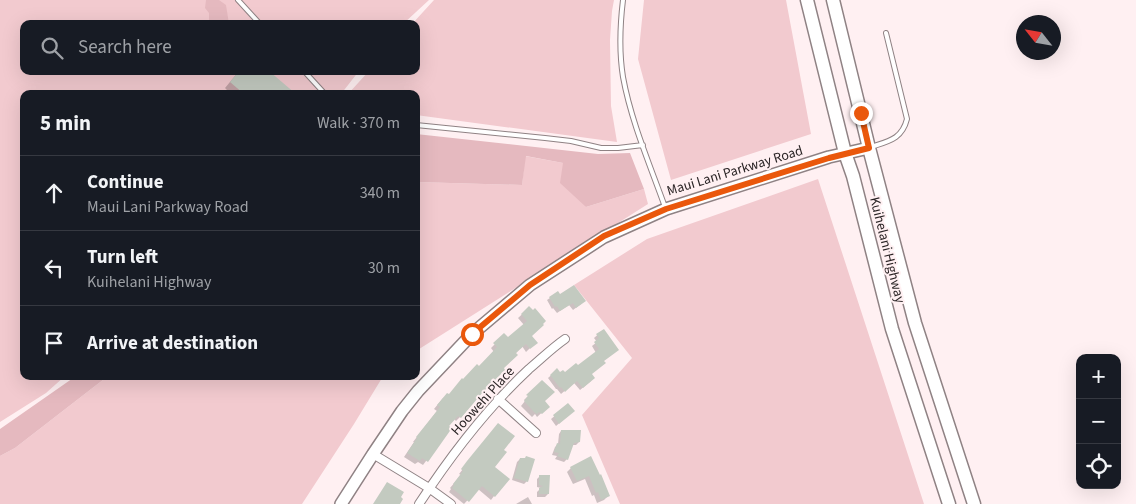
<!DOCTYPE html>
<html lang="en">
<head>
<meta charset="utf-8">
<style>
	body { margin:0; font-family:"Source Sans 3",sans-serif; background:#20242c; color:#f1f3f6 }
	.controls { position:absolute; right:15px; bottom:15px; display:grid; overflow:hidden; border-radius:10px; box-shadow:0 5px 20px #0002 }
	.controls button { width:45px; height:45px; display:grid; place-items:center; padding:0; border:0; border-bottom:1px solid #363941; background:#171b24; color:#f1f3f6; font:25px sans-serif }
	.compass { position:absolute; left:1016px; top:15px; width:45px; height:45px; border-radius:50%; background:#171b24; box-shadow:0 5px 20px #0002; rotate:301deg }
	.stop { position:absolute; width:15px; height:15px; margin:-11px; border:4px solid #ea580c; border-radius:50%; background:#fff }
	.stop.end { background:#ea580c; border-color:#fff; box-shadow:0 1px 5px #0008 }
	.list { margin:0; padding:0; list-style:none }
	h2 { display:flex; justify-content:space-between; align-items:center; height:65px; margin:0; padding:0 20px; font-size:21px }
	h2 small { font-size:16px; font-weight:400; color:#9ea1a6 }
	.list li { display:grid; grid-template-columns:32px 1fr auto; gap:15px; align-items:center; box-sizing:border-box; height:75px; padding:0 20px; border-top:1px solid #363941 }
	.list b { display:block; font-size:19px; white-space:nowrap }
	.list p { margin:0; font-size:16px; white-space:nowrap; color:#9ea1a6 }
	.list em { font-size:16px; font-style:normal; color:#9ea1a6 }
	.icon { flex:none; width:28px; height:28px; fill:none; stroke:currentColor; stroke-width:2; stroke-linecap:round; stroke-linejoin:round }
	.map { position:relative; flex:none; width:1136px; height:504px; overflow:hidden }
	.search { position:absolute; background:#171b24; box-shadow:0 5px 20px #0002; left:20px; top:20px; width:400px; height:55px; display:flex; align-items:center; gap:12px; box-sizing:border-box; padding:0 18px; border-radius:10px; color:#9ea1a6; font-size:19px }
	.panel { position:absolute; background:#171b24; box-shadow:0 5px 20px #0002; left:20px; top:90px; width:400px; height:290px; border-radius:10px }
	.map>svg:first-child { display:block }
	.green { fill:#f2cacf }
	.forest { fill:#e5b9bf }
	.shadow { fill:#0003 }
	.building { fill:#c3cac0 }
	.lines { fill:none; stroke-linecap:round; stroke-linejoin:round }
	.lane-casing { stroke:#8f8284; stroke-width:6 }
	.street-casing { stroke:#8f8284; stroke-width:10 }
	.secondary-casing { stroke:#8f8284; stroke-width:14 }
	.primary-casing { stroke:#8f8284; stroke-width:15 }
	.lane { stroke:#fff; stroke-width:4 }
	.street { stroke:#fff; stroke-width:8 }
	.secondary { stroke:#fff; stroke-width:11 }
	.primary { stroke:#fff; stroke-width:12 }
	.route { stroke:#ea580c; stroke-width:6 }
	.labels { text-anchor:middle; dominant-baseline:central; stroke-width:4; stroke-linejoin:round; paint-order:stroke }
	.street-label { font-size:14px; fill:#2a2425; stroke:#fff0f2 }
</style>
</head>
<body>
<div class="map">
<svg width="1136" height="504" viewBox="0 0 1136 504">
	<rect width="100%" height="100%" fill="#fff0f2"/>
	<!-- green -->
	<path class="green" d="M0 0H429L403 24H24V71H359L341 94H24V376H65L46 393 0 422Z
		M434 0H614L612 11 610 40 611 106 617 142 416 115V94H348L369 71H416V24H412Z
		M644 0H786L811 134 671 180 638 59Z
		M525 156 563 163 586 207 644 189 648 204 416 351V182L522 185Z
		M818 179 924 504H620L582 415 632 358 574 285 647 239Z
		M108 376H381L382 378 354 424 302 504H0V456L15 448Z"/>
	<!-- forest -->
	<path class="forest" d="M206 0H219L226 5 229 24H207L209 23V13L205 8Z
		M416 134 598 154 630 153 644 189 586 207 560 183 563 163 526 156 522 185 416 182Z
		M76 376H108L15 448 0 456V429Z"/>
	<!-- shadow -->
	<path class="shadow" d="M239 71H273L271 74 290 94H231L225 88Z
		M550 298 581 304 573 310 569 305 557 313 553 308 552 309 547 300Z
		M529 308 532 346 526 352 522 346 460 417 456 421 454 419 448 427 450 429 423 465 418 462 415 464 404 457 414 442H413L437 411 434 409 443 398 448 396 494 352 491 348 504 335 508 338 524 325 518 318Z
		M603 330V361L590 374 591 381 580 390 574 383 561 394 557 389H556L548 378 557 370 560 374H565L578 367 596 353 592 346 597 342 594 338Z
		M542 382 543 401 548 407 537 417 535 414 532 417 521 406 525 401 524 400Z
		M568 405 570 414 556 426 551 419Z
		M495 429 502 450 493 467 494 496 491 500 478 489 464 504 449 492 451 489 450 488 461 475 459 474Z
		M561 431 579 442 576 445H572L567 459 564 462 555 459 557 456 552 455 555 447 558 444 559 434Z
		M590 458 608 496 604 500 597 503 594 495 592 496 585 479 573 484 567 472 571 468Z
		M520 459 527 481 524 484 512 480 517 462Z
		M540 476 548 494 545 497H537V492L541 488 537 487V479Z
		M528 497 532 504H516Z"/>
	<!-- building -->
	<path class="building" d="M239 71H269L296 94H244L230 82Z
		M574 285 586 301 576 308 573 303 560 311 557 306 555 307 549 297 558 291 560 294Z
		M529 306 533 310 535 308 546 321 543 324 544 325 532 336 538 343 530 349 526 344 516 353 518 355 504 368 505 370 483 392 461 418 458 416 449 426 452 428 428 462 422 458 420 461 407 453 417 438 416 437 440 407 437 405 447 393 449 394 462 378 463 379 477 364 479 366 497 347 493 343 504 333 508 337 527 321 521 314Z
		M604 329 619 350 604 361 606 363 592 374 595 378 583 388 577 381 565 392 561 387 560 388 550 375 557 368 560 372 563 370 565 372 576 363 578 365 599 349 594 342 599 338 596 334Z
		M542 380 555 392 545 401 550 407 542 414 539 412 537 414 534 412 524 401 528 396 526 395Z
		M568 403 575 411 559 424 553 415Z
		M498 423 515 436 504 450 507 452 495 467 510 479 495 497 482 486 469 502 452 488 454 485 453 484 463 471 461 469 467 461Z
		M561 430H581L580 442 574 443 568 460 557 456 559 453 554 452 557 443 560 444Z
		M526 456 535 459 528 482 514 478 520 458H525Z
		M591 456 600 475 601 474 610 496 601 500 598 492 596 493 589 476 577 481 570 467Z
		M539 475H550L549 494H539V488L543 486 539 485Z
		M387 482 404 492 401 497 403 499 400 504H373Z"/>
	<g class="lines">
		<defs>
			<path id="lane" d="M238 0 260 24
				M623 0C620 25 619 52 623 77 631 121 650 165 665 207
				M304 71 325 94
				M416 125 545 138 571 141 601 148H618L643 145
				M871 147C889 141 902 139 907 119L886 33"/>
			<path id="street" d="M498 399 536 433
				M373 454 429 488 451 504
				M419 504C451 455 486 409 529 369 541 359 552 348 565 339"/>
			<path id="secondary" d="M341 504 373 454 402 411 418 391 472 334 530 285 604 237 666 209 829 157 869 148"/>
			<path id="primary" d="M807 0 845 153 853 176 892 329 949 504
				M833 0 869 148 915 323 974 504"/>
		</defs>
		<!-- lane casing -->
		<use href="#lane" class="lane-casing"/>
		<!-- street casing -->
		<use href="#street" class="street-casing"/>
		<!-- secondary casing -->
		<use href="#secondary" class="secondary-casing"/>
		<!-- primary casing -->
		<use href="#primary" class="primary-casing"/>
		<!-- lane -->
		<use href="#lane" class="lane"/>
		<!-- street -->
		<use href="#street" class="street"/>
		<!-- secondary -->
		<use href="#secondary" class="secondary"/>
		<!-- primary -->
		<use href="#primary" class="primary"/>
	</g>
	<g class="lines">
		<!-- route -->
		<path class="route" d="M472 334 530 285 604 236 666 209 829 158 869 148 861 113"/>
	</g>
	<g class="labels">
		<!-- street labels -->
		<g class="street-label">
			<text transform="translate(735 171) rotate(-17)">Maui Lani Parkway Road</text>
			<text transform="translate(887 250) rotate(76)">Kuihelani Highway</text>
			<text transform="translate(483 401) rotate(-48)">Hoowehi Place</text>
		</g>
	</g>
</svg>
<div class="controls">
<button>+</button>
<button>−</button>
<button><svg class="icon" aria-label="locate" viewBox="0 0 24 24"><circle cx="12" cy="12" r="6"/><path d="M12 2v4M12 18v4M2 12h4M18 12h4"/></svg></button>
</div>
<svg class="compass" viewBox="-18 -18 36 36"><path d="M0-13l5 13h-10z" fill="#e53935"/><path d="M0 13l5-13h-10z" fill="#9ea1a6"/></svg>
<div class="stop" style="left:472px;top:334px"></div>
<div class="stop end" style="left:861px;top:113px"></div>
<div class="search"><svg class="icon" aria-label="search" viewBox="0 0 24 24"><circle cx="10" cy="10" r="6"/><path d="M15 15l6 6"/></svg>Search here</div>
<section class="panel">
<h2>5 min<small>Walk · 370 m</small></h2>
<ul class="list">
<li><svg class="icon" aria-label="ahead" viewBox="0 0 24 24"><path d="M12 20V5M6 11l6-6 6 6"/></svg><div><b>Continue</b><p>Maui Lani Parkway Road</p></div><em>340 m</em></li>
<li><svg class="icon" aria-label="left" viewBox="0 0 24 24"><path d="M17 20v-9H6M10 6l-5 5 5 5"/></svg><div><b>Turn left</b><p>Kuihelani Highway</p></div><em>30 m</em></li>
<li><svg class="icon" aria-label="arrive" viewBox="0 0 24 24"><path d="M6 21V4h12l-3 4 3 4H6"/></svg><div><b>Arrive at destination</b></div></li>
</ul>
</section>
</div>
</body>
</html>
